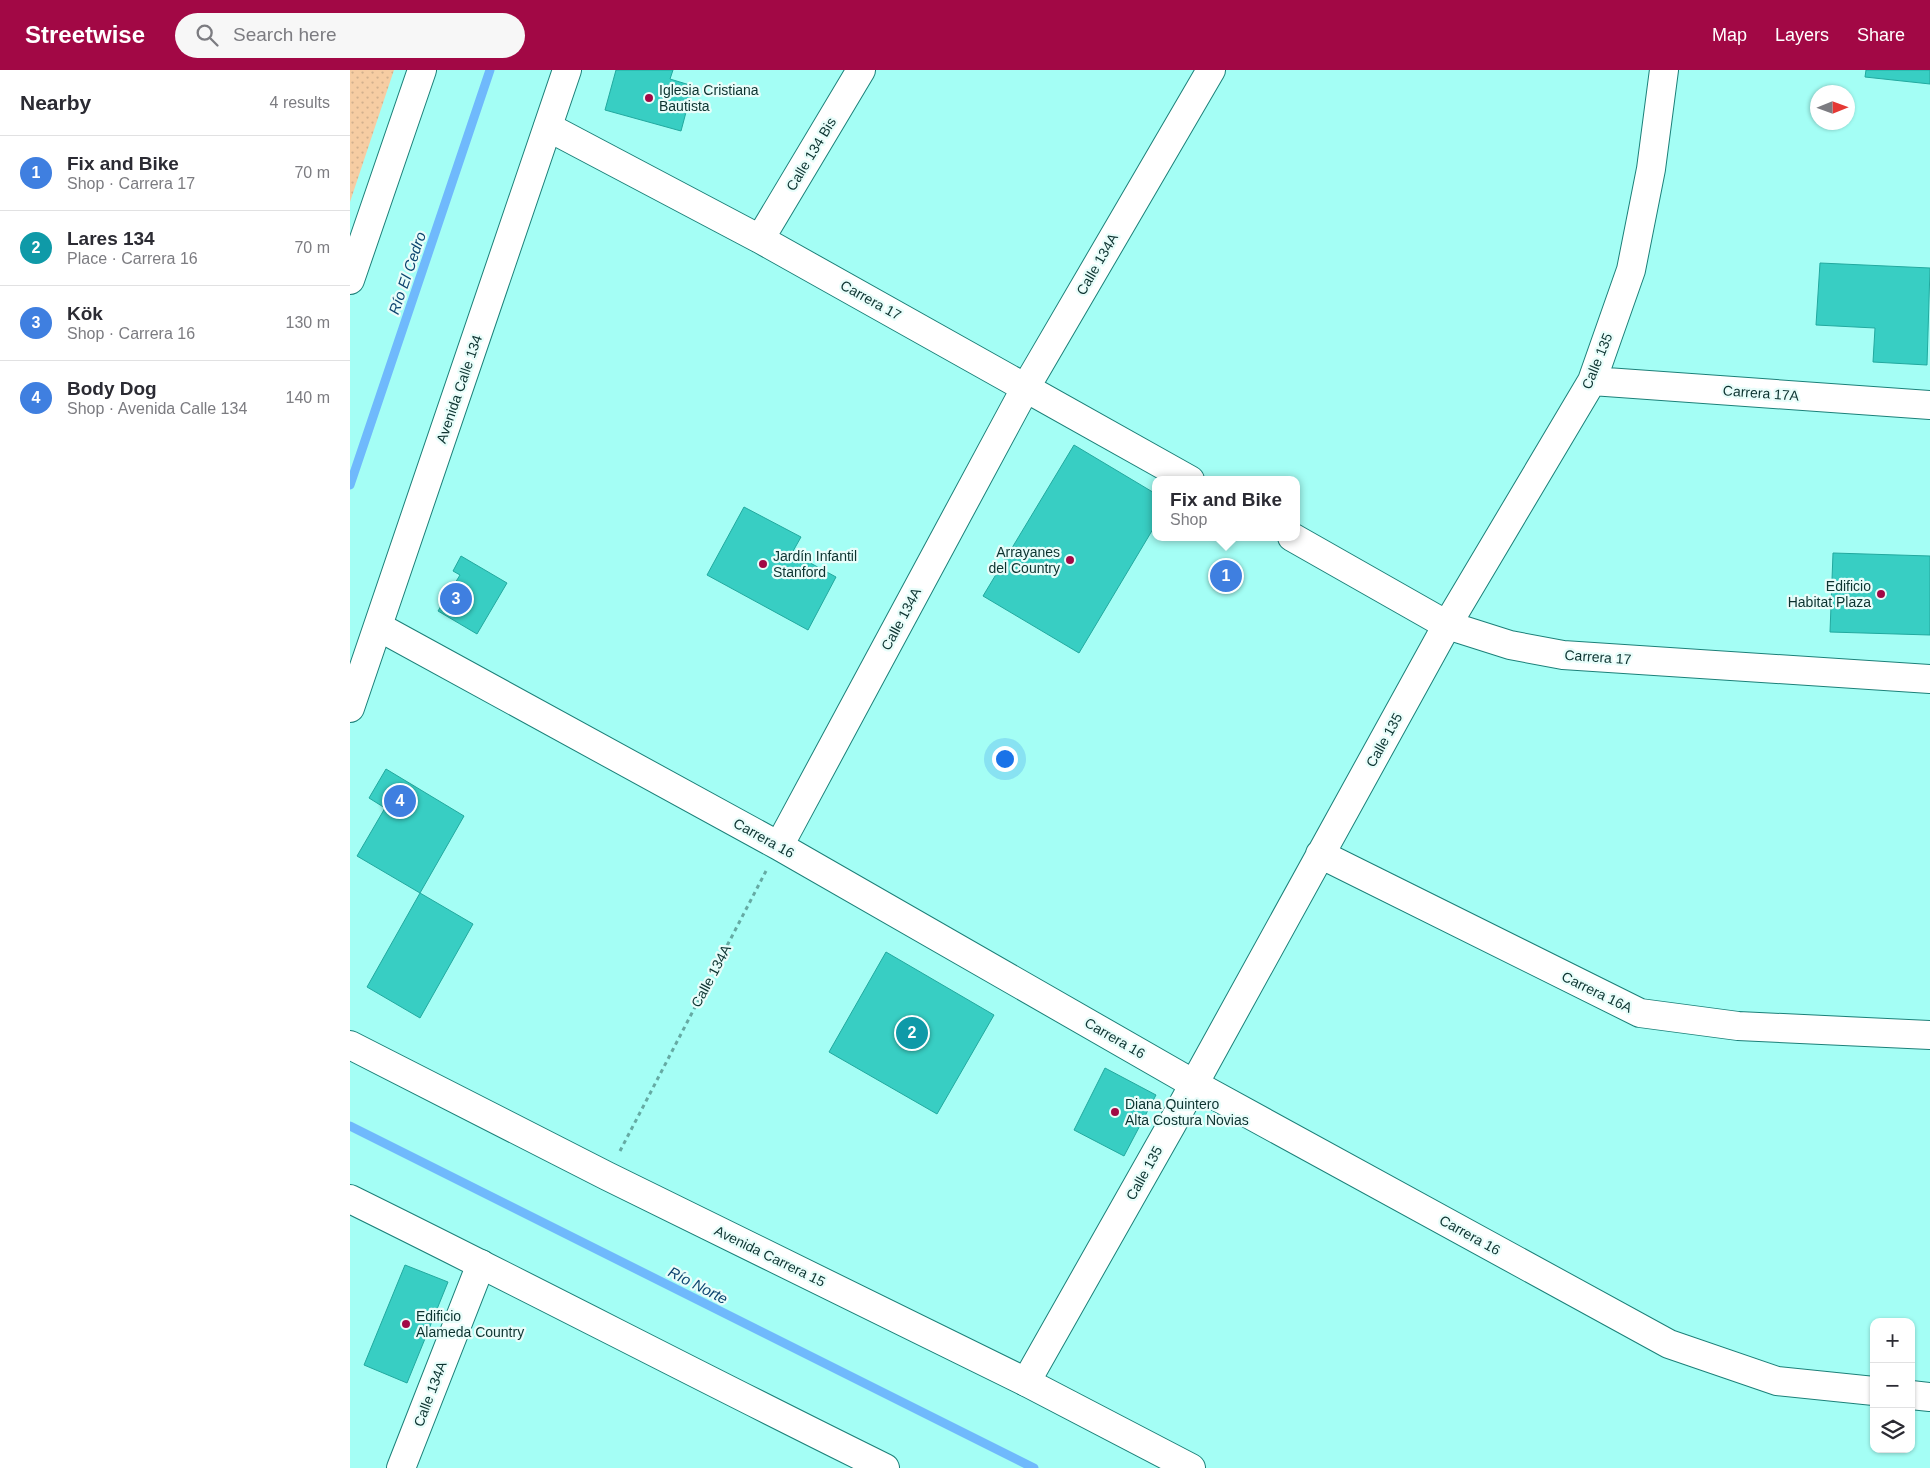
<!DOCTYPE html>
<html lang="en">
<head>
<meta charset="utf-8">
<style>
	body { margin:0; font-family:Helvetica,sans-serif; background:#f7f7f7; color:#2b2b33 }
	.controls { position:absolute; right:15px; bottom:15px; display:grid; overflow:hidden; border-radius:10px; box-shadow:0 1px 4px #0004 }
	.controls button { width:45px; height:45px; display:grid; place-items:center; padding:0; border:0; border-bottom:1px solid #e1e1e2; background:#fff; color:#2b2b33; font:25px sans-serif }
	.compass { position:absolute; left:1460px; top:15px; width:45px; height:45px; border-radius:50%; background:#fff; box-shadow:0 1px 4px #0004; rotate:89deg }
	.you { position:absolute; left:654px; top:688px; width:18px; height:18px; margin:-12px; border:4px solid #fff; border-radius:50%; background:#1a73e8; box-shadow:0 0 0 8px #1a73e833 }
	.badge { display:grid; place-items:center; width:32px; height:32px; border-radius:50%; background:#a20845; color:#fff; font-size:16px; font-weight:700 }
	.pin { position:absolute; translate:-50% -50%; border:2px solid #fff; box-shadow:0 1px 5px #0006 }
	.popup { position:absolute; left:802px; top:406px; width:148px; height:65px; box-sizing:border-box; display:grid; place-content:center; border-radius:10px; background:#fff; filter:drop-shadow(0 1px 4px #0005); font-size:16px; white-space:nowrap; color:#7c7c81 }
	.popup b { font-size:19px; color:#2b2b33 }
	.popup::after { content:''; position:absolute; left:50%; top:100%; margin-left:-10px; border:10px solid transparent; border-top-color:#fff }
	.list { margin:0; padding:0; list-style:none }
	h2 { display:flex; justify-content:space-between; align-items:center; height:65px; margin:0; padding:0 20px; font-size:21px }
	h2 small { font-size:16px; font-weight:400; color:#7c7c81 }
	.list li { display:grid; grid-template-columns:32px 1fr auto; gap:15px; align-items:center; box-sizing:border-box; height:75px; padding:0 20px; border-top:1px solid #e1e1e2 }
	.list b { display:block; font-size:19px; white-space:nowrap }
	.list p { margin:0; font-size:16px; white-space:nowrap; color:#7c7c81 }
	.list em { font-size:16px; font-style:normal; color:#7c7c81 }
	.icon { flex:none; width:28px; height:28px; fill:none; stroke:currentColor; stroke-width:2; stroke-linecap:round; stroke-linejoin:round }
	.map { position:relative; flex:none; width:1580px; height:1398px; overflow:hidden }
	header { display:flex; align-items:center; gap:30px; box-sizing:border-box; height:70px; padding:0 25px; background:#a20845; color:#fff }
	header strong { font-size:24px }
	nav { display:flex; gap:28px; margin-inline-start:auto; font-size:18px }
	.search { width:350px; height:45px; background:#f7f7f7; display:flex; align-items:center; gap:12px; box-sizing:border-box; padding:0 18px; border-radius:28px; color:#7c7c81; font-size:19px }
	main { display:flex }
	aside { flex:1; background:#fff }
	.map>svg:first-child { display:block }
	.grass { fill:url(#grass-dots) }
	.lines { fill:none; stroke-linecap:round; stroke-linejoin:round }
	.stream { stroke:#6fb9fc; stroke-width:9 }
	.building { fill:#38cec3; stroke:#22a99f }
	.minor-casing { stroke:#1c8079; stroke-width:30 }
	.major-casing { stroke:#1c8079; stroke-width:30 }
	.path { stroke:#65aaa3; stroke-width:3; stroke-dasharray:4 4; stroke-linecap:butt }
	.minor { stroke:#fff; stroke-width:28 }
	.major { stroke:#fff; stroke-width:28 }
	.poi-dot { fill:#a20845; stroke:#e8fdfa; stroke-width:2 }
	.labels { text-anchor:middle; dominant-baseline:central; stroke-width:4.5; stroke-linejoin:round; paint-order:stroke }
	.poi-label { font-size:14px; fill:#0c3330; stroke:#e8fdfa; text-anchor:start }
	.street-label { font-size:14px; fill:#0c3330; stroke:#e8fdfa }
	.water-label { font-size:15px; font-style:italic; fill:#0c446f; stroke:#e8fdfa }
</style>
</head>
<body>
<header>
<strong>Streetwise</strong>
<div class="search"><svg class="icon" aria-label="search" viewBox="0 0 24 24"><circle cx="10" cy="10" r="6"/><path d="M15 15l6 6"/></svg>Search here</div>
<nav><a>Map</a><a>Layers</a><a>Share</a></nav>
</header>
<main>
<aside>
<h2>Nearby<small>4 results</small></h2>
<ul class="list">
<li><span class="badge" style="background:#3f7fe0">1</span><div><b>Fix and Bike</b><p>Shop · Carrera 17</p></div><em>70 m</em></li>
<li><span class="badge" style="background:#0f9aa8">2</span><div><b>Lares 134</b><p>Place · Carrera 16</p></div><em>70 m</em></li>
<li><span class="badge" style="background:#3f7fe0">3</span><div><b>Kök</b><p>Shop · Carrera 16</p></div><em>130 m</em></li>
<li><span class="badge" style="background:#3f7fe0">4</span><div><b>Body Dog</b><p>Shop · Avenida Calle 134</p></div><em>140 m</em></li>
</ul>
</aside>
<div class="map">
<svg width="1580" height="1398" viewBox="0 0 1580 1398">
	<defs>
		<pattern id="grass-dots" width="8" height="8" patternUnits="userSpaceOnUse" patternTransform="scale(1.25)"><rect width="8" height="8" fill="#f6cda3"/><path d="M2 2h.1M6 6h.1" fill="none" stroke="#d2b08d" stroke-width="1.8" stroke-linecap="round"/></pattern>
	</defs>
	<rect width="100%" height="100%" fill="#a4fef5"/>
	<!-- grass -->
	<path class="grass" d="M0 0H44L0 132Z"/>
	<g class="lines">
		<!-- stream -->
		<path class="stream" d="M0 415 140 0
			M0 1056 684 1398"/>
	</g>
	<!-- building -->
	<path class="building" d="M266 0H323L320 9 343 16 331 61 255 40Z
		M1516 0H1580V14L1515 7Z
		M1470 193 1580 198 1577 295 1523 292 1525 258 1466 255Z
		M724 375 806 424V454L729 583 633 526Z
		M394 437 451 467 442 483 486 507 458 560 357 505Z
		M1483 483 1580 486V565L1480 562Z
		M111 486 157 513 127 564 88 541 110 505 103 501Z
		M36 699 114 746 70 823 7 786 35 738 19 728Z
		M70 823 123 854 70 948 17 917Z
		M536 882 644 945 587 1044 479 982Z
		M755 998 806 1025 774 1086 724 1060Z
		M55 1195 98 1212 57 1313 14 1295Z"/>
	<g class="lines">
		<defs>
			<path id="minor" d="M198 57 410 169 840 410
				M410 169 511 0
				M1242 311 1580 335
				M942 467 1097 555 1160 575 1213 585 1580 609
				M29 557 429 776 844 1014 1319 1274 1427 1311 1524 1321
				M429 776 676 317 861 0
				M970 784 1290 943 1388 956 1580 965
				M676 1312 822 1054 1097 555 1242 311 1281 200 1301 99 1314 0
				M1561 1325 1580 1327
				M51 1398 131 1194"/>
			<path id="major" d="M0 210 72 0
				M0 638 217 0
				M0 975 257 1106 676 1312 841 1398
				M0 1129C179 1217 356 1310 535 1398"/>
		</defs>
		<!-- minor casing -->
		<use href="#minor" class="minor-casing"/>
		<!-- major casing -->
		<use href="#major" class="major-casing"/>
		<!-- path -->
		<path class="path" d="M270 1081 416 801"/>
		<!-- minor -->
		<use href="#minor" class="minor"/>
		<!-- major -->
		<use href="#major" class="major"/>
	</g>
	<!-- markers -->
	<g class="poi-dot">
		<circle cx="299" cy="28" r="5"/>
		<circle cx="720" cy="490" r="5"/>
		<circle cx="413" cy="494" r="5"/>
		<circle cx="1531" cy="524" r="5"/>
		<circle cx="765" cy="1042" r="5"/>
		<circle cx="56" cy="1254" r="5"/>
	</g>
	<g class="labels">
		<!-- poi labels -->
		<g class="poi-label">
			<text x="309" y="20">Iglesia Cristiana<tspan x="309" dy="16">Bautista</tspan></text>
			<text x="710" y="482" text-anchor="end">Arrayanes<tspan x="710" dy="16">del Country</tspan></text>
			<text x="423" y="486">Jardín Infantil<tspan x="423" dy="16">Stanford</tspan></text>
			<text x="1521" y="516" text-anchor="end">Edificio<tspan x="1521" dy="16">Habitat Plaza</tspan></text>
			<text x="775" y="1034">Diana Quintero<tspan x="775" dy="16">Alta Costura Novias</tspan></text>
			<text x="66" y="1246">Edificio<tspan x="66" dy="16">Alameda Country</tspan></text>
		</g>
		<!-- street labels -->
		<g class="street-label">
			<text transform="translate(461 84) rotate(-59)">Calle 134 Bis</text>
			<text transform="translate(747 194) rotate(-60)">Calle 134A</text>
			<text transform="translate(521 230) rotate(29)">Carrera 17</text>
			<text transform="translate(1247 291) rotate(-68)">Calle 135</text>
			<text transform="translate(109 319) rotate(-71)">Avenida Calle 134</text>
			<text transform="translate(1411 323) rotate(4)">Carrera 17A</text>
			<text transform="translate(551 549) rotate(-62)">Calle 134A</text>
			<text transform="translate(1248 587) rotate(4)">Carrera 17</text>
			<text transform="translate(1034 670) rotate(-61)">Calle 135</text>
			<text transform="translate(414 768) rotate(29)">Carrera 16</text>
			<text transform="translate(361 906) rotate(-62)">Calle 134A</text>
			<text transform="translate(1247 922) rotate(26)">Carrera 16A</text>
			<text transform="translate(765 968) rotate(30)">Carrera 16</text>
			<text transform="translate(794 1103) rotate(-61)">Calle 135</text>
			<text transform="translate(1120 1165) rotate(29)">Carrera 16</text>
			<text transform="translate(420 1186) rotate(26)">Avenida Carrera 15</text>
			<text transform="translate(80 1324) rotate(-69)">Calle 134A</text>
		</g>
		<!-- water labels -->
		<g class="water-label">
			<text transform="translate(57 203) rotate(-71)">Río El Cedro</text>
			<text transform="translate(348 1215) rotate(27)">Río Norte</text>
		</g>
	</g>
</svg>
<div class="controls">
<button>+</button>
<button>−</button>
<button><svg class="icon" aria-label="layers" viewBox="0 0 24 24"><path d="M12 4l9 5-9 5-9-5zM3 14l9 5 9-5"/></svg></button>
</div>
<svg class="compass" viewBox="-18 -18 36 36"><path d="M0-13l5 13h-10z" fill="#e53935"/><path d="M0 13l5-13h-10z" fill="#7c7c81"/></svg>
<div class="you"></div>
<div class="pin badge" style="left:876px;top:506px;background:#3f7fe0">1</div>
<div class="popup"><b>Fix and Bike</b>Shop</div>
<div class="pin badge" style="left:562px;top:963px;background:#0f9aa8">2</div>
<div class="pin badge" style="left:106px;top:529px;background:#3f7fe0">3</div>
<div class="pin badge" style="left:50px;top:731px;background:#3f7fe0">4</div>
</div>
</main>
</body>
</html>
